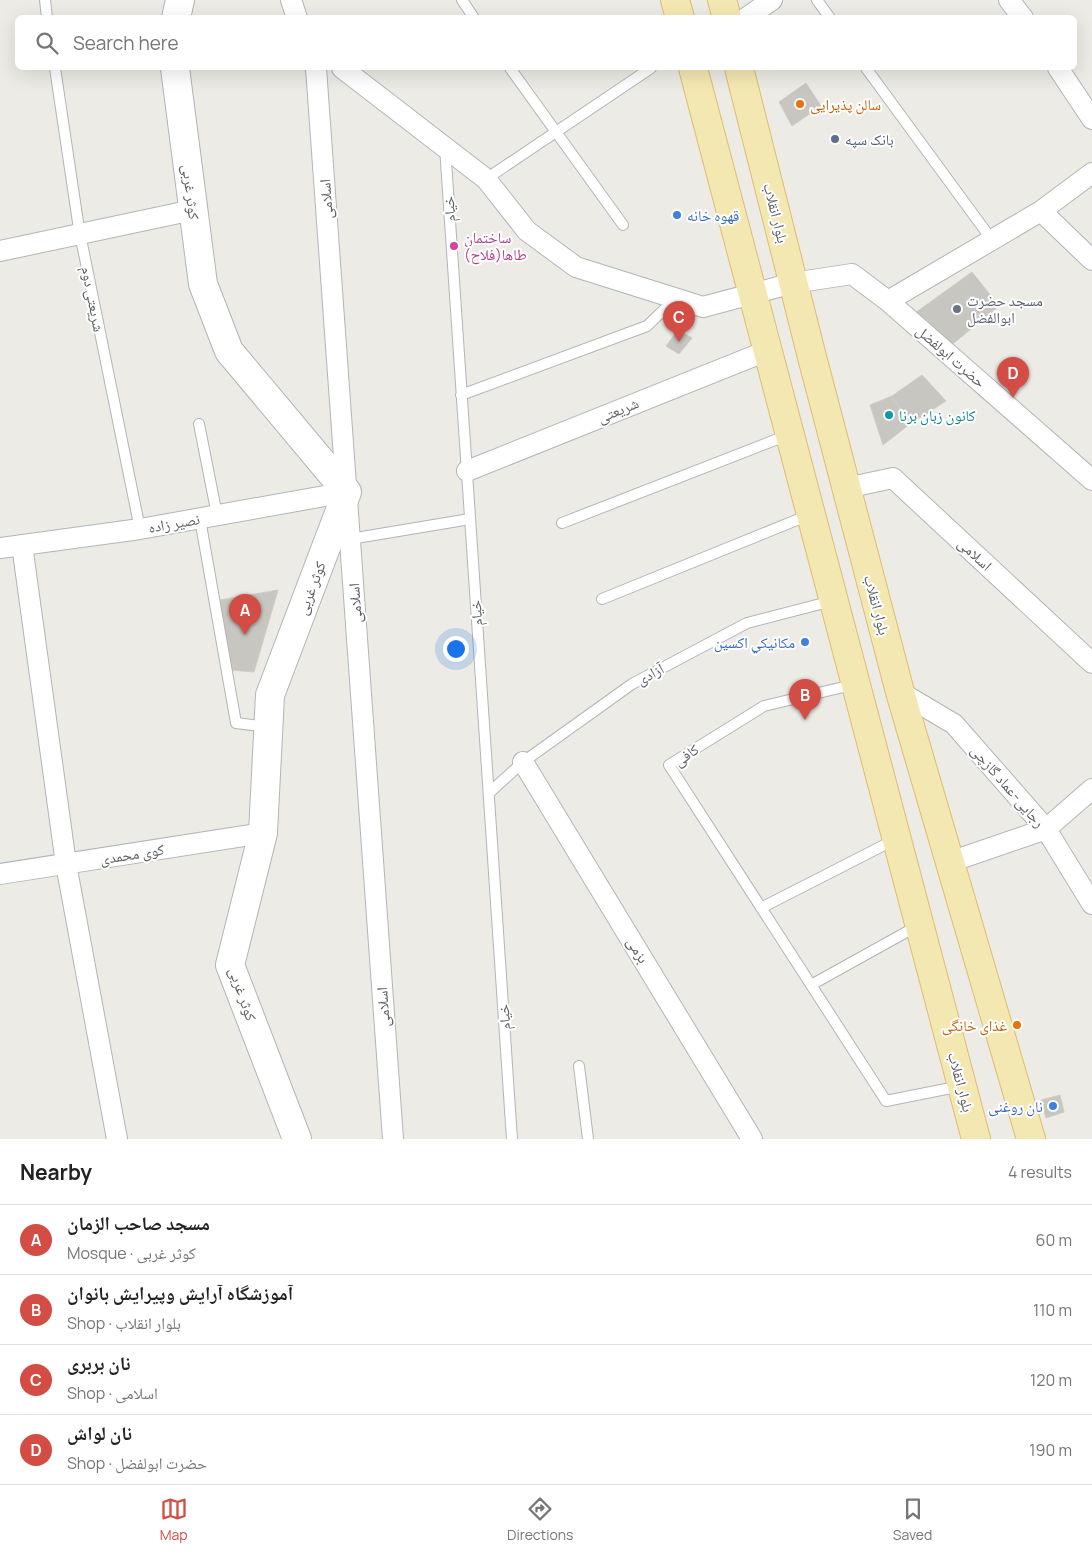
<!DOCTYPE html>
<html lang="en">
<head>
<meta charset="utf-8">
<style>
	body { margin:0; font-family:Manrope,"Noto Naskh Arabic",sans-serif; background:#f6f6f6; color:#222 }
	.you { position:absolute; left:455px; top:648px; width:18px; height:18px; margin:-12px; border:4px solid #fff; border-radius:50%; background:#1a73e8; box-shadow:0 0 0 8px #1a73e833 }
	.badge { display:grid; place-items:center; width:32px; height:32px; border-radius:50%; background:#d34d45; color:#fff; font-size:16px; font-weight:700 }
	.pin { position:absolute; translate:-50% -41px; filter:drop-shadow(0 1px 2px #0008) }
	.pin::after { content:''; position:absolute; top:26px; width:18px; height:15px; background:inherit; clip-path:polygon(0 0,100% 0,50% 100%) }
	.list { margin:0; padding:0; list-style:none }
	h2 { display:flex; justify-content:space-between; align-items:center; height:65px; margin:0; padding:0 20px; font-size:21px }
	h2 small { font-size:16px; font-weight:400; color:#767676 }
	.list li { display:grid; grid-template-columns:32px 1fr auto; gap:15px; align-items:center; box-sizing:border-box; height:70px; padding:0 20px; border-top:1px solid #e0e0e0 }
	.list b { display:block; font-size:19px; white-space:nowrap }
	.list p { margin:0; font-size:16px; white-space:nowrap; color:#767676 }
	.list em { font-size:16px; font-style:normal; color:#767676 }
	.icon { flex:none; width:28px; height:28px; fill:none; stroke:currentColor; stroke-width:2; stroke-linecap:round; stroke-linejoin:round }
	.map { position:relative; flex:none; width:1092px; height:1139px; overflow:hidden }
	.search { position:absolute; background:#fff; box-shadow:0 5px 20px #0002; left:15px; right:15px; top:15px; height:55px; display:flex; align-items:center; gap:12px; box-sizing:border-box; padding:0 18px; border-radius:8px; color:#767676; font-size:19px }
	.sheet { height:345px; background:#fff }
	nav { display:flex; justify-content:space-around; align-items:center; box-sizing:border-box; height:70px; border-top:1px solid #e0e0e0; background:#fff; font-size:14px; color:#767676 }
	nav a { display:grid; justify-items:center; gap:2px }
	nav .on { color:#d34d45 }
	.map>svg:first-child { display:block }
	.building { fill:#c8c6c1; stroke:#d1ccc4 }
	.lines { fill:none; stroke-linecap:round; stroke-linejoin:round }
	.lane-casing { stroke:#b2b5b8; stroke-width:12 }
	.street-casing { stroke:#b2b5b8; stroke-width:22 }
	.secondary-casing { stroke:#b1b4b8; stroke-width:30 }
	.primary-casing { stroke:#dfbc6c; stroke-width:30 }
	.lane { stroke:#fff; stroke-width:10 }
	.street { stroke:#fff; stroke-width:20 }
	.secondary { stroke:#fff; stroke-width:28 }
	.primary { stroke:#f4e8b2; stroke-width:28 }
	.food-dot { fill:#e8710a; stroke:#fff; stroke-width:2 }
	.service-dot { fill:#5c6f8a; stroke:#fff; stroke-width:2 }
	.shop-dot { fill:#3f7fe0; stroke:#fff; stroke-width:2 }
	.hotel-dot { fill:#d1479c; stroke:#fff; stroke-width:2 }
	.worship-dot { fill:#6b7280; stroke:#fff; stroke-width:2 }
	.culture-dot { fill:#0f9aa8; stroke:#fff; stroke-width:2 }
	.labels { text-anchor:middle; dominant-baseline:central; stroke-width:4; stroke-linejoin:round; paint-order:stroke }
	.food-label { font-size:15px; fill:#c56008; stroke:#fff; text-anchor:start }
	.service-label { font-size:15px; fill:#4e5e75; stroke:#fff; text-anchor:start }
	.street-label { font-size:15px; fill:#5c6063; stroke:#fff }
	.shop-label { font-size:15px; fill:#366cbe; stroke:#fff; text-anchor:end }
	.hotel-label { font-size:15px; fill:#b23c85; stroke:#fff; text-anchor:start }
	.worship-label { font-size:15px; fill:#5b616d; stroke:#fff; text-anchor:start }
	.culture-label { font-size:15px; fill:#0d838f; stroke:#fff; text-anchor:start }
</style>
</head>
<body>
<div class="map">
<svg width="1092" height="1139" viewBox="0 0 1092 1139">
	<rect width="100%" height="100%" fill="#edebe5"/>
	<!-- building -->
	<path class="building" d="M806 83 821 106 792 126 779 102Z
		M972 272 999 306 949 347 928 321 915 313Z
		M678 330 692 338 679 354 666 346Z
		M922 375 946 401 910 424 892 396Z
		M892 396 910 424 883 445 870 405Z
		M278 590 254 672 231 670 220 600Z
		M1060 1095 1064 1112 1046 1118 1041 1100Z"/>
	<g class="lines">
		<defs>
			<path id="lane" d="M45 0 47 18
				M462 0 474 18
				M817 0 830 18
				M55 68 79 229 140 529
				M510 68 623 225
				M866 68 992 240
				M445 147 512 1139
				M486 179 651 68
				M461 395 647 326 676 298
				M199 424 217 515
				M200 519 236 723 267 727
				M562 523 788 435
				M350 539 470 519
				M602 599 809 515
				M856 684 764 706 669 765 886 1101 961 1086
				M489 793 523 762 632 684 747 623 832 601
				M761 908 896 839
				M811 985 919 925
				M579 1066 588 1139"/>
			<path id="street" d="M291 0 297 18
				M1009 0 1023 18
				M746 18 772 0
				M316 68 393 1139
				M342 68 486 179 527 231 576 267 703 307 793 283 852 274 888 301 1092 480
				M1058 68 1092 119
				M1041 211 1092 260
				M0 251 193 210
				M888 301 1041 211 1092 173
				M467 471 769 350
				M846 488 893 478 1092 663
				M22 545 66 864 117 1139
				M0 548 140 529 347 492
				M900 692 954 724 1046 829 1092 904
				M523 762 752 1139
				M950 862 1046 829 1092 789
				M0 874 263 833"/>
			<path id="secondary" d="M176 18 180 0
				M175 68 203 284 229 351 347 492 270 695 263 833 230 965 297 1139"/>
			<path id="primary" d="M675 0 680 18
				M722 0 727 18
				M693 68 976 1139
				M739 68 812 357 900 692 1031 1139"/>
		</defs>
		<!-- lane casing -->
		<use href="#lane" class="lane-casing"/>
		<!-- street casing -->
		<use href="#street" class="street-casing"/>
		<!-- secondary casing -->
		<use href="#secondary" class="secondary-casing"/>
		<!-- primary casing -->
		<use href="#primary" class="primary-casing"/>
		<!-- lane -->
		<use href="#lane" class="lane"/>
		<!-- street -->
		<use href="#street" class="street"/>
		<!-- secondary -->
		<use href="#secondary" class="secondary"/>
		<!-- primary -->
		<use href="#primary" class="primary"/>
	</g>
	<!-- markers -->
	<g class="food-dot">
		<circle cx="800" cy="104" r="5"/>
		<circle cx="1017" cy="1025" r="5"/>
	</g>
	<circle class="service-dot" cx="835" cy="139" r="5"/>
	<g class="shop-dot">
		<circle cx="677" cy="215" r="5"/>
		<circle cx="805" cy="642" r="5"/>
		<circle cx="1053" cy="1106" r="5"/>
	</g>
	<circle class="hotel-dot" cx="454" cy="246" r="5"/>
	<circle class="worship-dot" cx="957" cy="309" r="5"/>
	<circle class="culture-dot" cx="889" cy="415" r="5"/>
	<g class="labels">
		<!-- food labels -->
		<g class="food-label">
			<text x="810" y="104">سالن پذیرایی</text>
			<text x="1007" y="1025" text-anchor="end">غذای خانگی</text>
		</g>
		<!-- service labels -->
		<g class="service-label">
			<text x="845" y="139">بانک سپه</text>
		</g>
		<!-- street labels -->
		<g class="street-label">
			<text transform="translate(191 192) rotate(83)">کوثر غربی</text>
			<text transform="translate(326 199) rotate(-94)">اسلامی</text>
			<text transform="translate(449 209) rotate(-94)">خیام</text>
			<text transform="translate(776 213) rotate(76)">بلوار انقلاب</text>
			<text transform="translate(93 299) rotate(79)">شریعتی دوم</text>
			<text transform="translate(951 356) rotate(41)">حضرت ابولفضل</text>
			<text transform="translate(618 410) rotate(-22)">شریعتی</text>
			<text transform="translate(174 523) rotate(-10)">نصیر زاده</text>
			<text transform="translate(975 554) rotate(43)">اسلامی</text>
			<text transform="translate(311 588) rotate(-69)">کوثر غربی</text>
			<text transform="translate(355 603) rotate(-94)">اسلامی</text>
			<text transform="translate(877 605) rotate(75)">بلوار انقلاب</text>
			<text transform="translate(476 613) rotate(-94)">خیام</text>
			<text transform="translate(650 674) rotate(-28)">آزادی</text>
			<text transform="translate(686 755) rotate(-35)">کافی</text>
			<text transform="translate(1008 786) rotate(49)">رجایی-عماد گازچی</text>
			<text transform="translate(132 854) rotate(-9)">کوی محمدی</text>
			<text transform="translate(638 950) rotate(59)">بزمی</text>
			<text transform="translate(243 994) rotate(71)">کوثر غربی</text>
			<text transform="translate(383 1007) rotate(-94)">اسلامی</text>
			<text transform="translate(504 1017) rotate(-94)">خیام</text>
			<text transform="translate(961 1082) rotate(75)">بلوار انقلاب</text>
		</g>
		<!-- shop labels -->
		<g class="shop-label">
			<text x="687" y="215" text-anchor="start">قهوه خانه</text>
			<text x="795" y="642">مكانيكي اكسين</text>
			<text x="1043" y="1106">نان روغنی</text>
		</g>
		<!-- hotel labels -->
		<g class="hotel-label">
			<text x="464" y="237">ساختمان<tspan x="464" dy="17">طاها(فلاح)</tspan></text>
		</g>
		<!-- worship labels -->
		<g class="worship-label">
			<text x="967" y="300">مسجد حضرت<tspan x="967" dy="17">ابوالفضل</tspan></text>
		</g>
		<!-- culture labels -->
		<g class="culture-label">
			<text x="899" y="415">کانون زبان برنا</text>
		</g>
	</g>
</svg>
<div class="you"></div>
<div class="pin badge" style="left:245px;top:635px">A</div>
<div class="pin badge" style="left:805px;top:720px">B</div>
<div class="pin badge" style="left:679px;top:342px">C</div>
<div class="pin badge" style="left:1013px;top:398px">D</div>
<div class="search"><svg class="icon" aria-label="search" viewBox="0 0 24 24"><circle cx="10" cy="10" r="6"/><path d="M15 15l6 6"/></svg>Search here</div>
</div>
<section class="sheet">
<h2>Nearby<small>4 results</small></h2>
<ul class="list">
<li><span class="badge">A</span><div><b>مسجد صاحب الزمان</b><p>Mosque · کوثر غربی</p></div><em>60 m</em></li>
<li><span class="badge">B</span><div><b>آموزشگاه آرایش وپیرایش بانوان</b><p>Shop · بلوار انقلاب</p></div><em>110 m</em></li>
<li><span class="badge">C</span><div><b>نان بربری</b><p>Shop · اسلامی</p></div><em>120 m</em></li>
<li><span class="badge">D</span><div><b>نان لواش</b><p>Shop · حضرت ابولفضل</p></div><em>190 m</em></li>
</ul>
</section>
<nav>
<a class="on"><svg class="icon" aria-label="map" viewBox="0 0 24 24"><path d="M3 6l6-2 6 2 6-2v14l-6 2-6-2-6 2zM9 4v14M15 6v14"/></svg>Map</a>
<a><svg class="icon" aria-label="directions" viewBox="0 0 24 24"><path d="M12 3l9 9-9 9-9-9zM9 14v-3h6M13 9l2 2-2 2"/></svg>Directions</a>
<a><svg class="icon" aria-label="saved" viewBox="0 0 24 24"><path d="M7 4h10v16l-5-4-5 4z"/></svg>Saved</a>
</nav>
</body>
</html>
